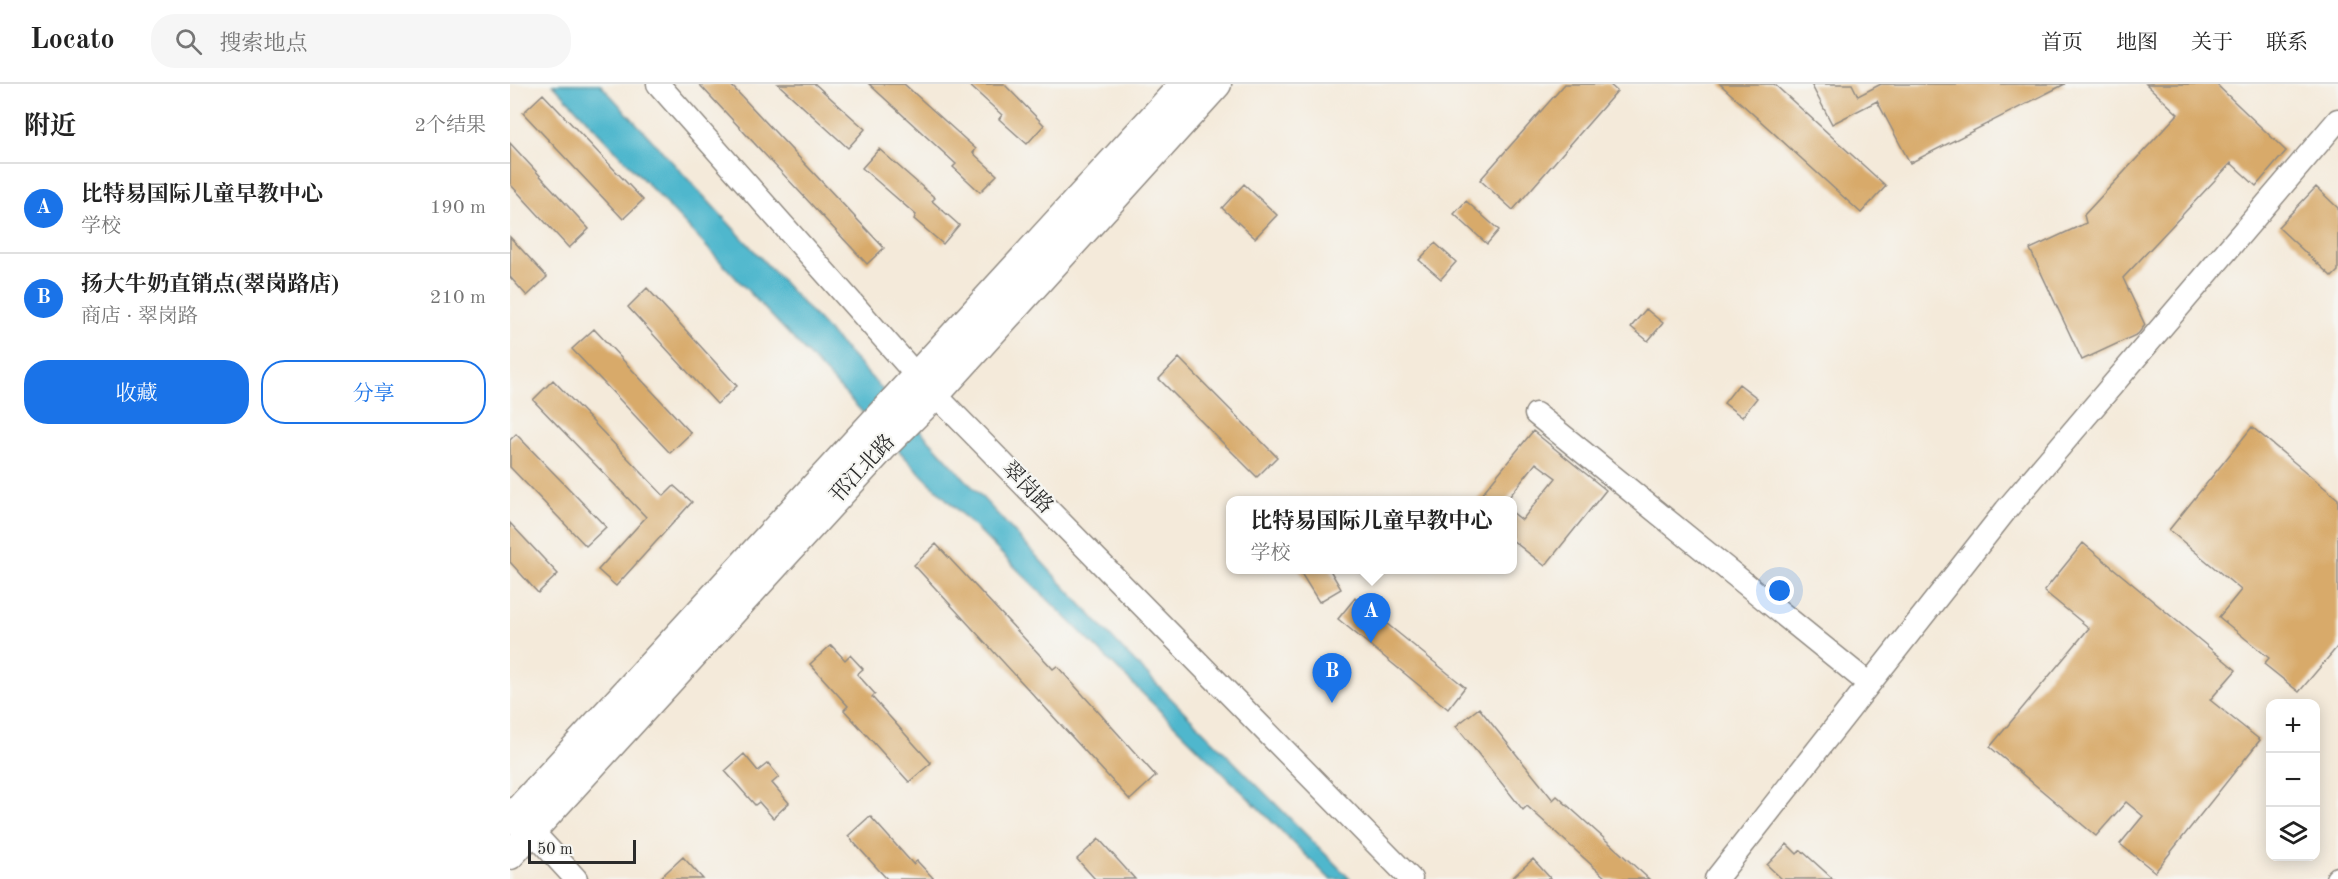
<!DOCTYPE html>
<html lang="zh">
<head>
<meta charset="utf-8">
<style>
	body { margin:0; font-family:"Old Standard TT","Noto Serif SC",serif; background:#f6f6f6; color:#222 }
	.controls { position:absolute; right:18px; bottom:18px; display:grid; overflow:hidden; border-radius:12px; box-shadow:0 3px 15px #0003 }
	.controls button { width:54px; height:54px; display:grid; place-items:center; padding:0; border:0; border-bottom:2px solid #e0e0e0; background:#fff; color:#222; font:30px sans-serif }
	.scale { position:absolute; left:18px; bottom:15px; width:108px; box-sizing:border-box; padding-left:6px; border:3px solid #2b2b2b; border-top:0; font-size:16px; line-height:21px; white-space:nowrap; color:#2b2b2b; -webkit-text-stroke:4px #f6f6f2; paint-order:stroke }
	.you { position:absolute; left:1270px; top:507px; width:21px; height:21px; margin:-15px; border:4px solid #fff; border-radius:50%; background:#1a73e8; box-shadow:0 0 0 9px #1a73e833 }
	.badge { display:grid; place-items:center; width:39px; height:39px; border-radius:50%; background:#1a73e8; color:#fff; font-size:20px; font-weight:700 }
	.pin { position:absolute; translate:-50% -50px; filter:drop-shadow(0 2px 3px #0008) }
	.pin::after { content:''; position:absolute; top:32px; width:21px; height:18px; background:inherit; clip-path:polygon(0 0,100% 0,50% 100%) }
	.popup { position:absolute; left:716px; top:412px; width:291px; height:78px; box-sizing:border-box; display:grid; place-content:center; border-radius:12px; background:#fff; filter:drop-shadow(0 2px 4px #0005); font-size:20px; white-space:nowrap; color:#767676 }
	.popup b { font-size:22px; color:#222 }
	.popup::after { content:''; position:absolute; left:50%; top:100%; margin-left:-12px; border:12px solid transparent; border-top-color:#fff }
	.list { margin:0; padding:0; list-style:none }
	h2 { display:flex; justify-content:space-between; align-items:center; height:78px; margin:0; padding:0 24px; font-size:26px }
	h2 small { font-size:20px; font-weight:400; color:#767676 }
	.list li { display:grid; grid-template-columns:39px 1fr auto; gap:18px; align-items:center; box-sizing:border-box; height:90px; padding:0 24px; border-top:2px solid #e0e0e0 }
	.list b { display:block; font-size:22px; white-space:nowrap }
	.list p { margin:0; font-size:20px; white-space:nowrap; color:#767676 }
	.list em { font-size:20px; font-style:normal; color:#767676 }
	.actions { display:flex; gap:12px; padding:18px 24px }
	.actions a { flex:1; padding:14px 0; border:2px solid #1a73e8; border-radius:24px; text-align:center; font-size:21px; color:#1a73e8 }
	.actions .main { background:#1a73e8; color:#fff }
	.icon { flex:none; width:33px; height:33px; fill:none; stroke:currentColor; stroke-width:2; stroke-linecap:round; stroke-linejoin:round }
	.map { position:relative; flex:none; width:1828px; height:795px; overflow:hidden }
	header { display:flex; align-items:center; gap:36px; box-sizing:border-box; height:84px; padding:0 30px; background:#fff; border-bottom:2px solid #e0e0e0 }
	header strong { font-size:28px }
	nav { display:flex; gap:33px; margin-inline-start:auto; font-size:21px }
	.search { width:420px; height:54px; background:#f6f6f6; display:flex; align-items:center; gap:15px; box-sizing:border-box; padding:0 21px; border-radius:24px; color:#767676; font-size:22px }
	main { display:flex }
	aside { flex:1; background:#fff }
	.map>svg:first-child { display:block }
	.water { fill:#4fb7cd; stroke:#3d717c; stroke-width:1.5 }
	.building { fill:#d8aa6a }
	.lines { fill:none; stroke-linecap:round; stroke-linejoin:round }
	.minor-casing { stroke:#908a82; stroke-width:25 }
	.major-casing { stroke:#908a82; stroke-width:31 }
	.minor { stroke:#fff; stroke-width:22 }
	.major { stroke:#fff; stroke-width:28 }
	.labels { text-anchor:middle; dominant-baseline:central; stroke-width:4.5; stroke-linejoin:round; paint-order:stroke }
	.street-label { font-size:21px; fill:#2b2b2b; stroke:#f6f6f2 }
</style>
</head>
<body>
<header>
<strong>Locato</strong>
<div class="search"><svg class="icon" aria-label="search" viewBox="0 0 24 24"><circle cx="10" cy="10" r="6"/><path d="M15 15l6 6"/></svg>搜索地点</div>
<nav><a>首页</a><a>地图</a><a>关于</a><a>联系</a></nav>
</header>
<main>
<aside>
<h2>附近<small>2个结果</small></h2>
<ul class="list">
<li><span class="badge">A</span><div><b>比特易国际儿童早教中心</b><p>学校</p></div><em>190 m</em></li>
<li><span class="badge">B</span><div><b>扬大牛奶直销点(翠岗路店)</b><p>商店 · 翠岗路</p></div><em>210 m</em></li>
</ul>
<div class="actions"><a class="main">收藏</a><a>分享</a></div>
</aside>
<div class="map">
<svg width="1828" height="795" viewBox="0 0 1828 795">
	<rect width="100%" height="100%" fill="#f6f6f2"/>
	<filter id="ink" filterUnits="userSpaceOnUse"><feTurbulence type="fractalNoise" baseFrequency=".0167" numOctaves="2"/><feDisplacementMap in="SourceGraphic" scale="12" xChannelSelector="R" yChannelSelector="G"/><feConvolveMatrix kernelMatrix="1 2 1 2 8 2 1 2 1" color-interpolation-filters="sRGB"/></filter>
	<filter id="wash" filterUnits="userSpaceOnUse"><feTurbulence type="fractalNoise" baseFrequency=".008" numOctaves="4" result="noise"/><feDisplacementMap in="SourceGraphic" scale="24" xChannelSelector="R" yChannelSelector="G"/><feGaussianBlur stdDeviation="1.35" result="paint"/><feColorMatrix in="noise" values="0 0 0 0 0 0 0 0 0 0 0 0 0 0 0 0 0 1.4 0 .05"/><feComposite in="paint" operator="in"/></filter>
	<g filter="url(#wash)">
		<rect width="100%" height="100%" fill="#f4eada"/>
		<!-- water -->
		<path class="water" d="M43 0H90L615 568 840 795H820L408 387Z"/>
		<g id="blocks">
			<!-- building -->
			<path class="building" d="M189 0H220L374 164 357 180Z
				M268 0H305L355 45 338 64Z
				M359 0H394L466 65 463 69 487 91 470 108 443 83 446 80Z
				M458 0H494L534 41 517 60 489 35 492 31Z
				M1055 0H1099L1107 7 1003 126 970 96Z
				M1210 0H1264L1376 102 1351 129Z
				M1301 0H1342L1348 12 1371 0H1555L1400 79 1367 17 1322 40Z
				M1636 0H1706L1776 67 1746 102 1721 79 1613 194 1635 241 1628 250 1572 276 1520 165 1576 139 1574 131 1668 30Z
				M33 10 133 116 113 135 13 29Z
				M0 59 79 145 59 164 0 100Z
				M369 65 425 114 422 117 449 141 433 160 404 135 406 131 352 84Z
				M734 100 767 131 745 154 712 124Z
				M1806 103 1828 124V187L1822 193 1768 143Z
				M956 117 989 146 977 160 944 130Z
				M0 153 37 193 17 212 0 193Z
				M925 159 946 178 931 195 909 176Z
				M137 204 227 302 207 320 118 223Z
				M1136 225 1153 239 1138 257 1121 243Z
				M84 245 181 349 160 369 62 265Z
				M669 274 767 373 747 393 649 295Z
				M43 296 154 412 164 402 182 418 106 502 88 486 136 433 23 316Z
				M1229 300 1247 314 1232 333 1214 319Z
				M1742 343 1828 415V562L1789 608 1754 580 1759 574 1709 533 1731 506 1659 446Z
				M1023 347 1096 406 1035 482 1002 456V428L1012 436 1046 394 1026 379 996 417H966Z
				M6 350 96 443 76 462 0 383V356Z
				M0 439 48 490 28 509 0 478Z
				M1573 459 1726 586 1700 616 1750 656 1645 788 1610 760 1633 732 1616 718 1586 752 1480 663 1579 544 1534 507Z
				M426 460 543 585 547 582 646 692 620 716 404 481Z
				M789 486H820L831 505 809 518Z
				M845 514 955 603 938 625 828 535Z
				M321 561 335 576 340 571 353 585 347 590 365 610 362 613 421 679 399 698 334 626 338 622 300 580Z
				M969 624 1043 716 1047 712 1139 795H1097L1017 722 1013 726 946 642Z
				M234 670 248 687 258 679 269 693 262 699 279 719 263 734 249 718 245 721 215 687Z
				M360 732 403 780 407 777 424 795H377L338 752Z
				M589 755 625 795H585L567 775Z
				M1277 760 1287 770 1291 766 1323 795H1272L1257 781Z
				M173 773 193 795H149Z
				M1023 775 1041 795H1001Z"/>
		</g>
	</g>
	<g filter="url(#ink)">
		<use href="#blocks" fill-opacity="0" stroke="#908a82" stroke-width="1.5"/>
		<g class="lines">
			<defs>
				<path id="minor" d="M148 0 407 292 901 795
					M1026 330 1359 600
					M11 735 66 795
					M1206 795 1496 426 1828 36
					M1827 795 1828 794"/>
				<path id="major" d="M0 735 674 0
					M0 771 373 363 425 311 707 0"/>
			</defs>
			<!-- minor casing -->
			<use href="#minor" class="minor-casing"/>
			<!-- major casing -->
			<use href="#major" class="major-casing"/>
			<!-- minor -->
			<use href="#minor" class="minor"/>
			<!-- major -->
			<use href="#major" class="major"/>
		</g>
	</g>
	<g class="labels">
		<!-- street labels -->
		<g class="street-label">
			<text transform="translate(353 385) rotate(-47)">邗江北路</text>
			<text transform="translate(517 404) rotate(46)">翠岗路</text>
		</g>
	</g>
</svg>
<div class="controls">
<button>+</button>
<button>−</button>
<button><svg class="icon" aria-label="layers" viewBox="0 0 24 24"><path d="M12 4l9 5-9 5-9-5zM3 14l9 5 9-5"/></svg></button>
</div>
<div class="scale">50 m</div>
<div class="you"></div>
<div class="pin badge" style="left:861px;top:559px">A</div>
<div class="popup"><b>比特易国际儿童早教中心</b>学校</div>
<div class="pin badge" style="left:822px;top:619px">B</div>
</div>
</main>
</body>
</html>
